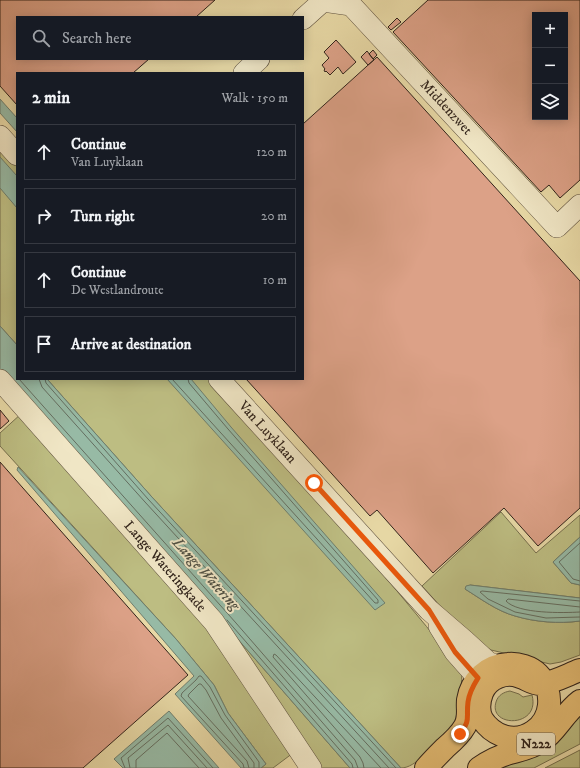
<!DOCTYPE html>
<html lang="en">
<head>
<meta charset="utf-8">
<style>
	body { margin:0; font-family:"IM FELL DW Pica",serif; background:#242831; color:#f1f3f6 }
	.controls { position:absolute; right:12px; top:12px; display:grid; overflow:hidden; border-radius:0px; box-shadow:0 2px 10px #0003 }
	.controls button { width:36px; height:36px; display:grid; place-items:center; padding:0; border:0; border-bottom:1px solid #363941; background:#171b24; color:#f1f3f6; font:20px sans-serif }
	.stop { position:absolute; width:12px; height:12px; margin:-9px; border:3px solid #ea580c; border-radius:50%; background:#fff }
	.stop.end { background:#ea580c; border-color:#fff; box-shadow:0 1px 4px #0008 }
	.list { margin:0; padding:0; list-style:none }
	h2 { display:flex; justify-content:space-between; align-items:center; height:52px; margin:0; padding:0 16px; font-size:17px }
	h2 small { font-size:13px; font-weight:400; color:#9ea1a6 }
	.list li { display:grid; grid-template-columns:26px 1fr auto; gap:12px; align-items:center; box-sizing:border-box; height:56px; margin:0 8px 8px; padding:0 8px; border:1px solid #363941; border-radius:0px }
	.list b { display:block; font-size:15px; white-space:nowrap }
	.list p { margin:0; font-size:13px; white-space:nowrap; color:#9ea1a6 }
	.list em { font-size:13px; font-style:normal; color:#9ea1a6 }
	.icon { flex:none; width:22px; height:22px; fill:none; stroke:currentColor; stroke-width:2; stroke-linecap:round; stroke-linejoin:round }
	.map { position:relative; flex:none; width:580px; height:768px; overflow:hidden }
	.search { position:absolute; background:#171b24; box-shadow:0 2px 10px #0003; left:16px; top:16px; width:288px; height:44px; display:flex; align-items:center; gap:10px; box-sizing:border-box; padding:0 14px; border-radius:0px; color:#9ea1a6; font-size:15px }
	.panel { position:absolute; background:#171b24; box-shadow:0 2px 10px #0003; left:16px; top:72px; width:288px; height:308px; border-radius:0px }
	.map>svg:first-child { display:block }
	.green { fill:#bdbd82; stroke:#76704e }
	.water { fill:#97baa5; stroke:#6e7e6e }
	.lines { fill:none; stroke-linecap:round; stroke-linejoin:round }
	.shore { stroke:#646e60; stroke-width:1 }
	.building { fill:#dca187; stroke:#30231b; fill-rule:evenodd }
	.minor-casing { stroke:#5e503e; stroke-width:22 }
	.major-casing { stroke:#30231b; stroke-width:24 }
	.minor { stroke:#f0e6c5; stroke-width:21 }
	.major { stroke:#e4bc73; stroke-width:22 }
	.route { stroke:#ea580c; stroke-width:5 }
	.labels { text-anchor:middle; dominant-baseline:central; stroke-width:4; stroke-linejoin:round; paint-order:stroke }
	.shield { fill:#f0e6c5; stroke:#6a5e4e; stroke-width:1 }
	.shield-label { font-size:13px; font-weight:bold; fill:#30231b }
	.street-label { font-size:14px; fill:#30231b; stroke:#f0e6c5 }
	.water-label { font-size:15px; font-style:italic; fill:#4f5044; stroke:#f0e6c5 }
</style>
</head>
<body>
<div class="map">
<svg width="580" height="768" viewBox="0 0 580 768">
	<rect width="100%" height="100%" fill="#e8d9a6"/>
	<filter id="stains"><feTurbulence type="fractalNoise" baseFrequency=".005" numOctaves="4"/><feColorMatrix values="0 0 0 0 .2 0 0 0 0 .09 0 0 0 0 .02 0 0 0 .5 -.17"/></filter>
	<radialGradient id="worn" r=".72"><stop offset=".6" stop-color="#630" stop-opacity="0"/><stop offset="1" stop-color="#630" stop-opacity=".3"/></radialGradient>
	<!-- green -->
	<path class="green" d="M0 141 17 161V345L0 326Z
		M47 379H210C294 472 378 565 456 663 458 666 460 668 461 671 464 682 457 719 452 729 445 742 434 749 423 757 416 762 409 768 401 768L151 496Z
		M22 413 212 627 293 753 273 768H261L266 764 228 713 214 685 176 639 0 446V433Z
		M501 512 536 553 580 515V537L553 562 571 583 580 585V598L470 585 465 589C481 599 497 611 515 616 535 622 559 624 580 621V655L561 662 550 664 491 650 480 644 452 619 422 586Z
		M229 629 350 768H316Z
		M510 691 519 694 523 697 532 695C541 728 488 728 496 702 498 695 504 692 510 691Z
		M580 708V744L534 768H487Z
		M580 750V768H545Z"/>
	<!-- water -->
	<path class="water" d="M0 99 17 118V132L0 113Z
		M0 157 17 176V208L0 188Z
		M0 326 17 345V379H47L151 496 401 768H350L229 629 0 371Z
		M167 379H191L231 427 385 603 375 610Z
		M18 467 176 639 214 685 228 713 266 764 261 768H241L175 694 194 676 17 470Z
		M580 537V585L571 583 553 562Z
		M470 585 580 598V621C559 624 535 622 515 616 497 611 481 599 465 589L466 586Z
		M169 711 219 768H123L114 759Z"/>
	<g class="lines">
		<!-- shore -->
		<path class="shore" d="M19 379 236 623 355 760 358 768
			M39 379 42 387 145 502 389 768
			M45 379 46 383 148 499 396 768
			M172 379 375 603H378V600L228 429 189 383 188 379
			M580 543 559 562 573 579 580 581
			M580 601 482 591 480 592 488 599 515 612 546 618 580 617
			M580 607 508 599 506 601C518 614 563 613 580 612
			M227 620 352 764 353 768
			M125 768 121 758 168 718 213 768
			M130 768 128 758 168 725 207 768
			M136 768V760L167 733 199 768
			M244 768 243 764 181 696 182 693 196 680 199 676H201L210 687 225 715 259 762V768
			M249 768 247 761 188 696 189 694 199 684H201L206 690 221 718 254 763V768
			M364 768 363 763 360 757 273 657 274 654 276 655 381 768"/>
	</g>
	<!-- building -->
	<path class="building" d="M0 0H215L196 17H17V59H149L133 73H17V105L0 86Z
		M428 0H580V180L560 198 549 185 541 192 393 32ZM535 15H565V117H535Z
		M397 18 401 22 391 30 388 27Z
		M336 40 356 62 343 74 338 67 330 75 326 71 325 72 324 70 325 69 322 65 329 58 324 52Z
		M373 50 377 55 373 59 369 54Z
		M367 51 374 60 368 65 361 57Z
		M377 57 580 281V508L538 546 504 508 433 573 377 510 370 516 246 379H303V124Z
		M0 410 9 421 0 429Z
		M0 462 188 675 83 768H0Z"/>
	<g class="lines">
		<defs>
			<g id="minor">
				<path id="s1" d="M303 19 323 1 351 5 557 227 580 205"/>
				<path d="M244 73 259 59"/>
				<path d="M0 136 17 155"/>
				<path id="s2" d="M219 379 429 610 465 641 488 662 496 666"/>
				<path id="s3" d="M0 380 214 622 311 768"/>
				<path d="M439 626 455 652 478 678"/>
			</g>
			<path id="major" d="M426 768C432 761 438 755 445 748 452 742 460 735 465 726 470 717 467 709 468 700 471 680 488 665 508 664 518 663 531 667 538 674 546 682 550 694 549 705 547 727 525 743 503 736 495 733 487 727 482 719 478 711 479 701 482 693 488 678 506 671 520 677 527 679 532 684 540 684 553 683 567 675 580 670
				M479 768C489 761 499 756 510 753 521 750 532 748 542 741 555 733 565 712 580 701"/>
		</defs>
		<!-- minor casing -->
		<use href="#minor" class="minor-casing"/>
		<!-- major casing -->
		<use href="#major" class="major-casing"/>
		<!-- minor -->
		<use href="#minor" class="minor"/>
		<!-- major -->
		<use href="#major" class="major"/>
	</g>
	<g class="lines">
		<!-- route -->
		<path class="route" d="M314 483 429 610 455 652 478 678C473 686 469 693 468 702 466 719 471 719 460 734"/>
	</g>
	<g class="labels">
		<!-- shield labels -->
		<rect class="shield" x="517" y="733" width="38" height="22" rx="3"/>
		<g class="shield-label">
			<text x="536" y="744">N222</text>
		</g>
		<!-- street labels -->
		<g class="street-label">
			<text stroke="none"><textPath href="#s1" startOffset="195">Middenzwet</textPath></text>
			<text stroke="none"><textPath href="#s2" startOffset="72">Van Luyklaan</textPath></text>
			<text stroke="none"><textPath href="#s3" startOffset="249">Lange Wateringkade</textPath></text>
		</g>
		<!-- water labels -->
		<g class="water-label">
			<text transform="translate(206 574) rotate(48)">Lange Watering</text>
		</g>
	</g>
	<rect width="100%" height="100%" filter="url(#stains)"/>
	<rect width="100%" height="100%" fill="url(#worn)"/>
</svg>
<div class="controls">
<button>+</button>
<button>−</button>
<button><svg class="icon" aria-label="layers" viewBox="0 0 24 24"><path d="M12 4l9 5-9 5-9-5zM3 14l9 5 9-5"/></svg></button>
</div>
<div class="stop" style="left:314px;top:483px"></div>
<div class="stop end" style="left:460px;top:734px"></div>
<div class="search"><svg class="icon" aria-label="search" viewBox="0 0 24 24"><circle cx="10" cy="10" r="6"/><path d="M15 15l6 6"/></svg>Search here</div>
<section class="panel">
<h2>2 min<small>Walk · 150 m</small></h2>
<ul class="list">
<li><svg class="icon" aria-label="ahead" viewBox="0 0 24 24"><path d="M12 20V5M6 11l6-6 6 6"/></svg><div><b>Continue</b><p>Van Luyklaan</p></div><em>120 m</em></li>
<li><svg class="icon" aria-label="right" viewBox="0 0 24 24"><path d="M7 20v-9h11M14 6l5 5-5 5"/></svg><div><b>Turn right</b></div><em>20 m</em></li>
<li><svg class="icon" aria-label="ahead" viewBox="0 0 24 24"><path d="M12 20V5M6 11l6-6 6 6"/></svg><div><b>Continue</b><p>De Westlandroute</p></div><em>10 m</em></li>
<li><svg class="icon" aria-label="arrive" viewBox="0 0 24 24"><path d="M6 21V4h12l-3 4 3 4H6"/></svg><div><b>Arrive at destination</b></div></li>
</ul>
</section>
</div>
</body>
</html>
